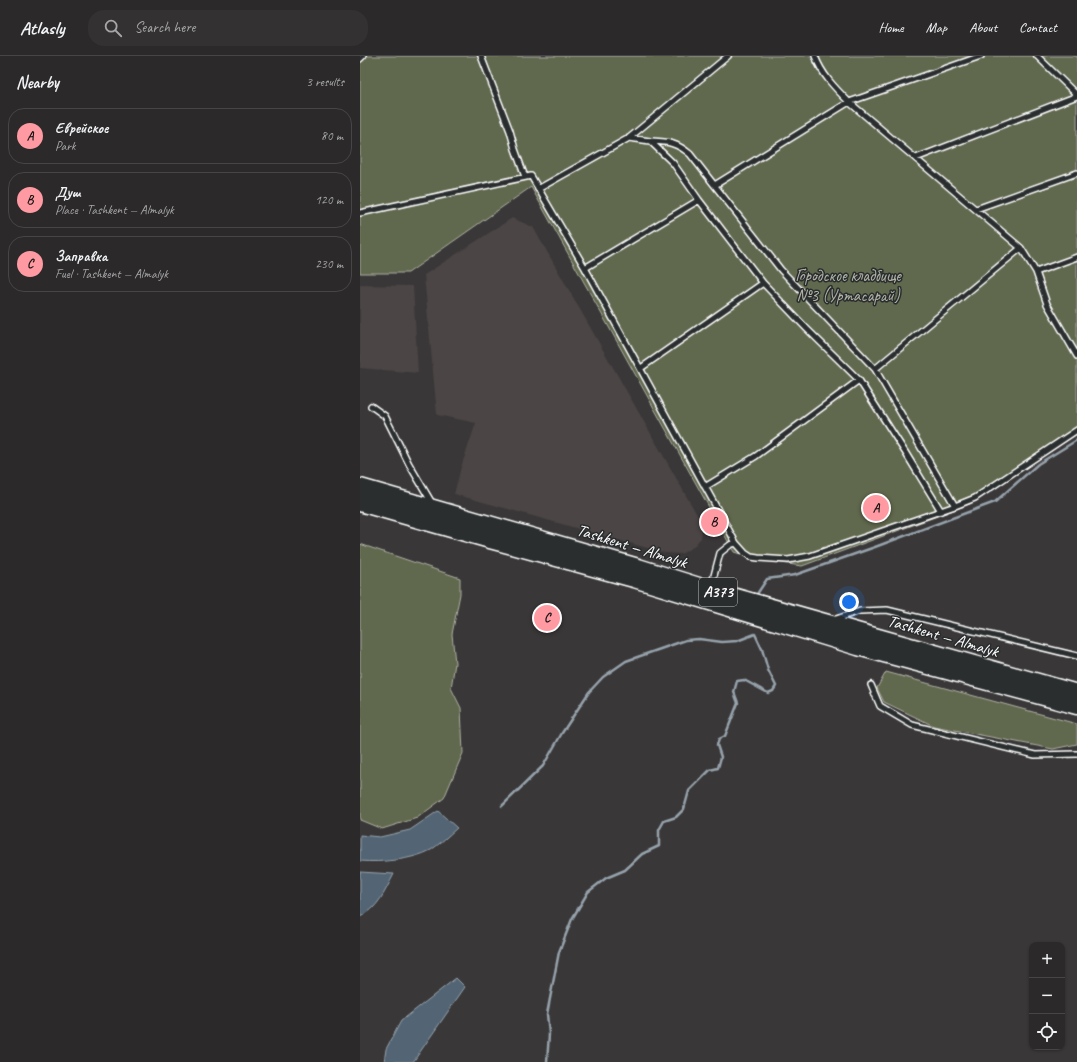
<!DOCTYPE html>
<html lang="en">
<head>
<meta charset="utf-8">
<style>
	body { margin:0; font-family:Caveat,sans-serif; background:#333132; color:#f1f3f6 }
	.controls { position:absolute; right:12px; bottom:12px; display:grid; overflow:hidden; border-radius:8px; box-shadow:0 1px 3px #0004 }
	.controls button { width:36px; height:36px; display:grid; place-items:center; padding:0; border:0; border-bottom:1px solid #474547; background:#2b292a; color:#f1f3f6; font:20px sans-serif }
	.you { position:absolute; left:489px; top:546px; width:14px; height:14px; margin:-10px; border:3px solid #fff; border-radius:50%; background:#1a73e8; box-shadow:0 0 0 6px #1a73e833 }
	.badge { display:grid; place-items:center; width:26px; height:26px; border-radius:50%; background:#ff9aa2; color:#111; font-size:13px; font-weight:700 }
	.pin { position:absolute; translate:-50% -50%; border:2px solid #fff; box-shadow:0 1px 4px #0006 }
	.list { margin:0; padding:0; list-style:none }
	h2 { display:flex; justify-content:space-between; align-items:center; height:52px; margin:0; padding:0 16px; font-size:17px }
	h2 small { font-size:13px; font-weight:400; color:#a6a6a8 }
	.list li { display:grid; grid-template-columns:26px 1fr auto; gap:12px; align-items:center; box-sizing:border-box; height:56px; margin:0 8px 8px; padding:0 8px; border:1px solid #474547; border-radius:16px }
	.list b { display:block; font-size:15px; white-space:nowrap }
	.list p { margin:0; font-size:13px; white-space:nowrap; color:#a6a6a8 }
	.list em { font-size:13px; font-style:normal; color:#a6a6a8 }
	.icon { flex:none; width:22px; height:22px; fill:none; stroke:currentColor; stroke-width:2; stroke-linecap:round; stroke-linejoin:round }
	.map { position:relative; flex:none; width:717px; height:1006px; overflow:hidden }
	header { display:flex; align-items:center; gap:24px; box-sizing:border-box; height:56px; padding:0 20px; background:#2b292a; border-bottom:1px solid #474547 }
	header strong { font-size:19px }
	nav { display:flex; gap:22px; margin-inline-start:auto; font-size:14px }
	.search { width:280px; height:36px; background:#333132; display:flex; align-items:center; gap:10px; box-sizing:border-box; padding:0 14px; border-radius:16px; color:#a6a6a8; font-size:15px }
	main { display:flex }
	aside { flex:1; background:#2b292a }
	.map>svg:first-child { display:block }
	.built { fill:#4b4444 }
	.green { fill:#60674d; stroke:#b0b3a6 }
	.water { fill:#526575; stroke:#97a3ac }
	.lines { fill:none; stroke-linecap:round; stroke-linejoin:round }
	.stream { stroke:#97a3ac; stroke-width:2.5 }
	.service-casing { stroke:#fff; stroke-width:8 }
	.trunk-casing { stroke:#fff; stroke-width:19 }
	.service { stroke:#2a2d2e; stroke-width:5 }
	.trunk { stroke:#2a2d2e; stroke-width:16 }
	.labels { text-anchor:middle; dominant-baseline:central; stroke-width:3; stroke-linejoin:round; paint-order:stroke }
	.shield { fill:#2a2d2e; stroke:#bfc0c0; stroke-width:1 }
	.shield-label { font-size:16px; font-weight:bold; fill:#fff }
	.park-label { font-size:17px; fill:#b0b3a6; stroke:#2a2d2e }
	.street-label { font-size:17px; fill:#fff; stroke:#2a2d2e }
</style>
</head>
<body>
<header>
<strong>Atlasly</strong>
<div class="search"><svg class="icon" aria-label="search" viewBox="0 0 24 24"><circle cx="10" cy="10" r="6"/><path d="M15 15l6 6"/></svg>Search here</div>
<nav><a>Home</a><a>Map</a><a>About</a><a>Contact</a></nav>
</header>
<main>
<aside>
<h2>Nearby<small>3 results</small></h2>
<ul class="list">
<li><span class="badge">A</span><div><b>Еврейское</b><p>Park</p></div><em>80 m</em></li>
<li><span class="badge">B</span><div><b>Душ</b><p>Place · Tashkent — Almalyk</p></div><em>120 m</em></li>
<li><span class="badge">C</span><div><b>Заправка</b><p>Fuel · Tashkent — Almalyk</p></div><em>230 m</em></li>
</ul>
</aside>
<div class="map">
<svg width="717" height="1006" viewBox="0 0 717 1006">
	<rect width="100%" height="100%" fill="#393738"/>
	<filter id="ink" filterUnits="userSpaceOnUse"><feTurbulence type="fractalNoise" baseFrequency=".025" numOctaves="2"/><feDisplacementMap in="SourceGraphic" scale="8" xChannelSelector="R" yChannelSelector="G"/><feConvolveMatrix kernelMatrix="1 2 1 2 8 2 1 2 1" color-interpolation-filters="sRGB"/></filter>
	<g filter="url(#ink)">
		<!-- built -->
		<path class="built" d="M152 162 173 171 343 469 341 482 333 491 321 498 305 497 94 438 101 411 116 367 77 359 64 219Z
			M0 229 53 230 58 317 0 312Z"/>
		<!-- green -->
		<path class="green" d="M0 0H717V378L610 448 442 510 400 504 374 496 171 131 48 217H0Z
			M0 488 100 522V538L92 578 95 607 91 632 101 652 103 697 84 742 57 762 22 773 0 764Z
			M526 616 717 668V688L693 693 574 670 524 646 517 632Z"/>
		<!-- water -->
		<path class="water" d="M78 755 97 772C89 779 80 788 71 794 52 804 21 807 0 805V779L20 781 50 774Z
			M0 816 34 818C25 835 18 853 0 861Z
			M96 922 105 931 53 1006H24L26 993 41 965Z"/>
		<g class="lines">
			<!-- stream -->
			<path class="stream" d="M397 538 407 523 435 519 515 491 635 446 678 408 717 384
				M142 750 183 710 202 677 229 636 243 621 266 605 326 584 339 583 362 586 377 585 395 578 402 593 408 614 416 630 413 635 408 637 384 624 377 625 374 636 378 647 365 680 359 683 357 689 361 701 358 712 350 714 329 735 324 753 316 761 304 765 299 774V790L282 798 265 814 246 822 228 836 212 863 199 896 187 958 189 978 187 1006"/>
			<defs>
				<path id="service" d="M121 0 150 75 155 93 165 121
					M455 0C462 19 475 32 489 46L661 192 676 216 687 248 717 300
					M677 0 717 39
					M0 3 3 0
					M269 82 290 85 313 107 339 144 403 227 447 273 499 324 545 396 581 455
					M290 85C308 86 316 86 330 98L421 214 515 313 595 450
					M556 102 717 40
					M355 129 489 46 621 0
					M178 133 269 82 368 0
					M616 153 717 117
					M0 157 171 120 225 212 376 487 385 497 391 501 398 502 428 504 450 500 595 450 615 442 717 374
					M225 212 339 144
					M676 216 717 201
					M281 312 403 227
					M515 313 661 192
					M11 350 25 360 49 408 72 447
					M345 431 396 400 499 324
					M351 531 360 497 370 489 376 487
					M473 564 500 555 527 554 717 600
					M511 629 520 650 552 669 675 699 717 698"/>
				<path id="trunk" d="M0 431 278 511 358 536 717 637
					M0 447 130 484 274 523 498 591 717 650"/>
			</defs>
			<!-- service casing -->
			<use href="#service" class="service-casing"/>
			<!-- trunk casing -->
			<use href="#trunk" class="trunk-casing"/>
			<!-- service -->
			<use href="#service" class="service"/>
			<!-- trunk -->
			<use href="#trunk" class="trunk"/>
		</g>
	</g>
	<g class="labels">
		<!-- shield labels -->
		<rect class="shield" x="339" y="522" width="38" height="28" rx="3"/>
		<g class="shield-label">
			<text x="358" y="536">A373</text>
		</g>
		<!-- park labels -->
		<g class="park-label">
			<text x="488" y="219">Городское кладбище<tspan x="488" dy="20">№3 (Уртасарай)</tspan></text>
		</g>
		<!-- street labels -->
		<g class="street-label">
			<text transform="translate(272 490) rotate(17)">Tashkent — Almalyk</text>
			<text transform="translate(583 580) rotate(16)">Tashkent — Almalyk</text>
		</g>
	</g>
</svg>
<div class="controls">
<button>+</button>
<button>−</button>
<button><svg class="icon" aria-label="locate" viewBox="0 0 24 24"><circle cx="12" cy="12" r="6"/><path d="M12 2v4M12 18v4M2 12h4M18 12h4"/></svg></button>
</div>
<div class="you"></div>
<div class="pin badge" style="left:516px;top:452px">A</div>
<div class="pin badge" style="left:354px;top:466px">B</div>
<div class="pin badge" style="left:187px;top:562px">C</div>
</div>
</main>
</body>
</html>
